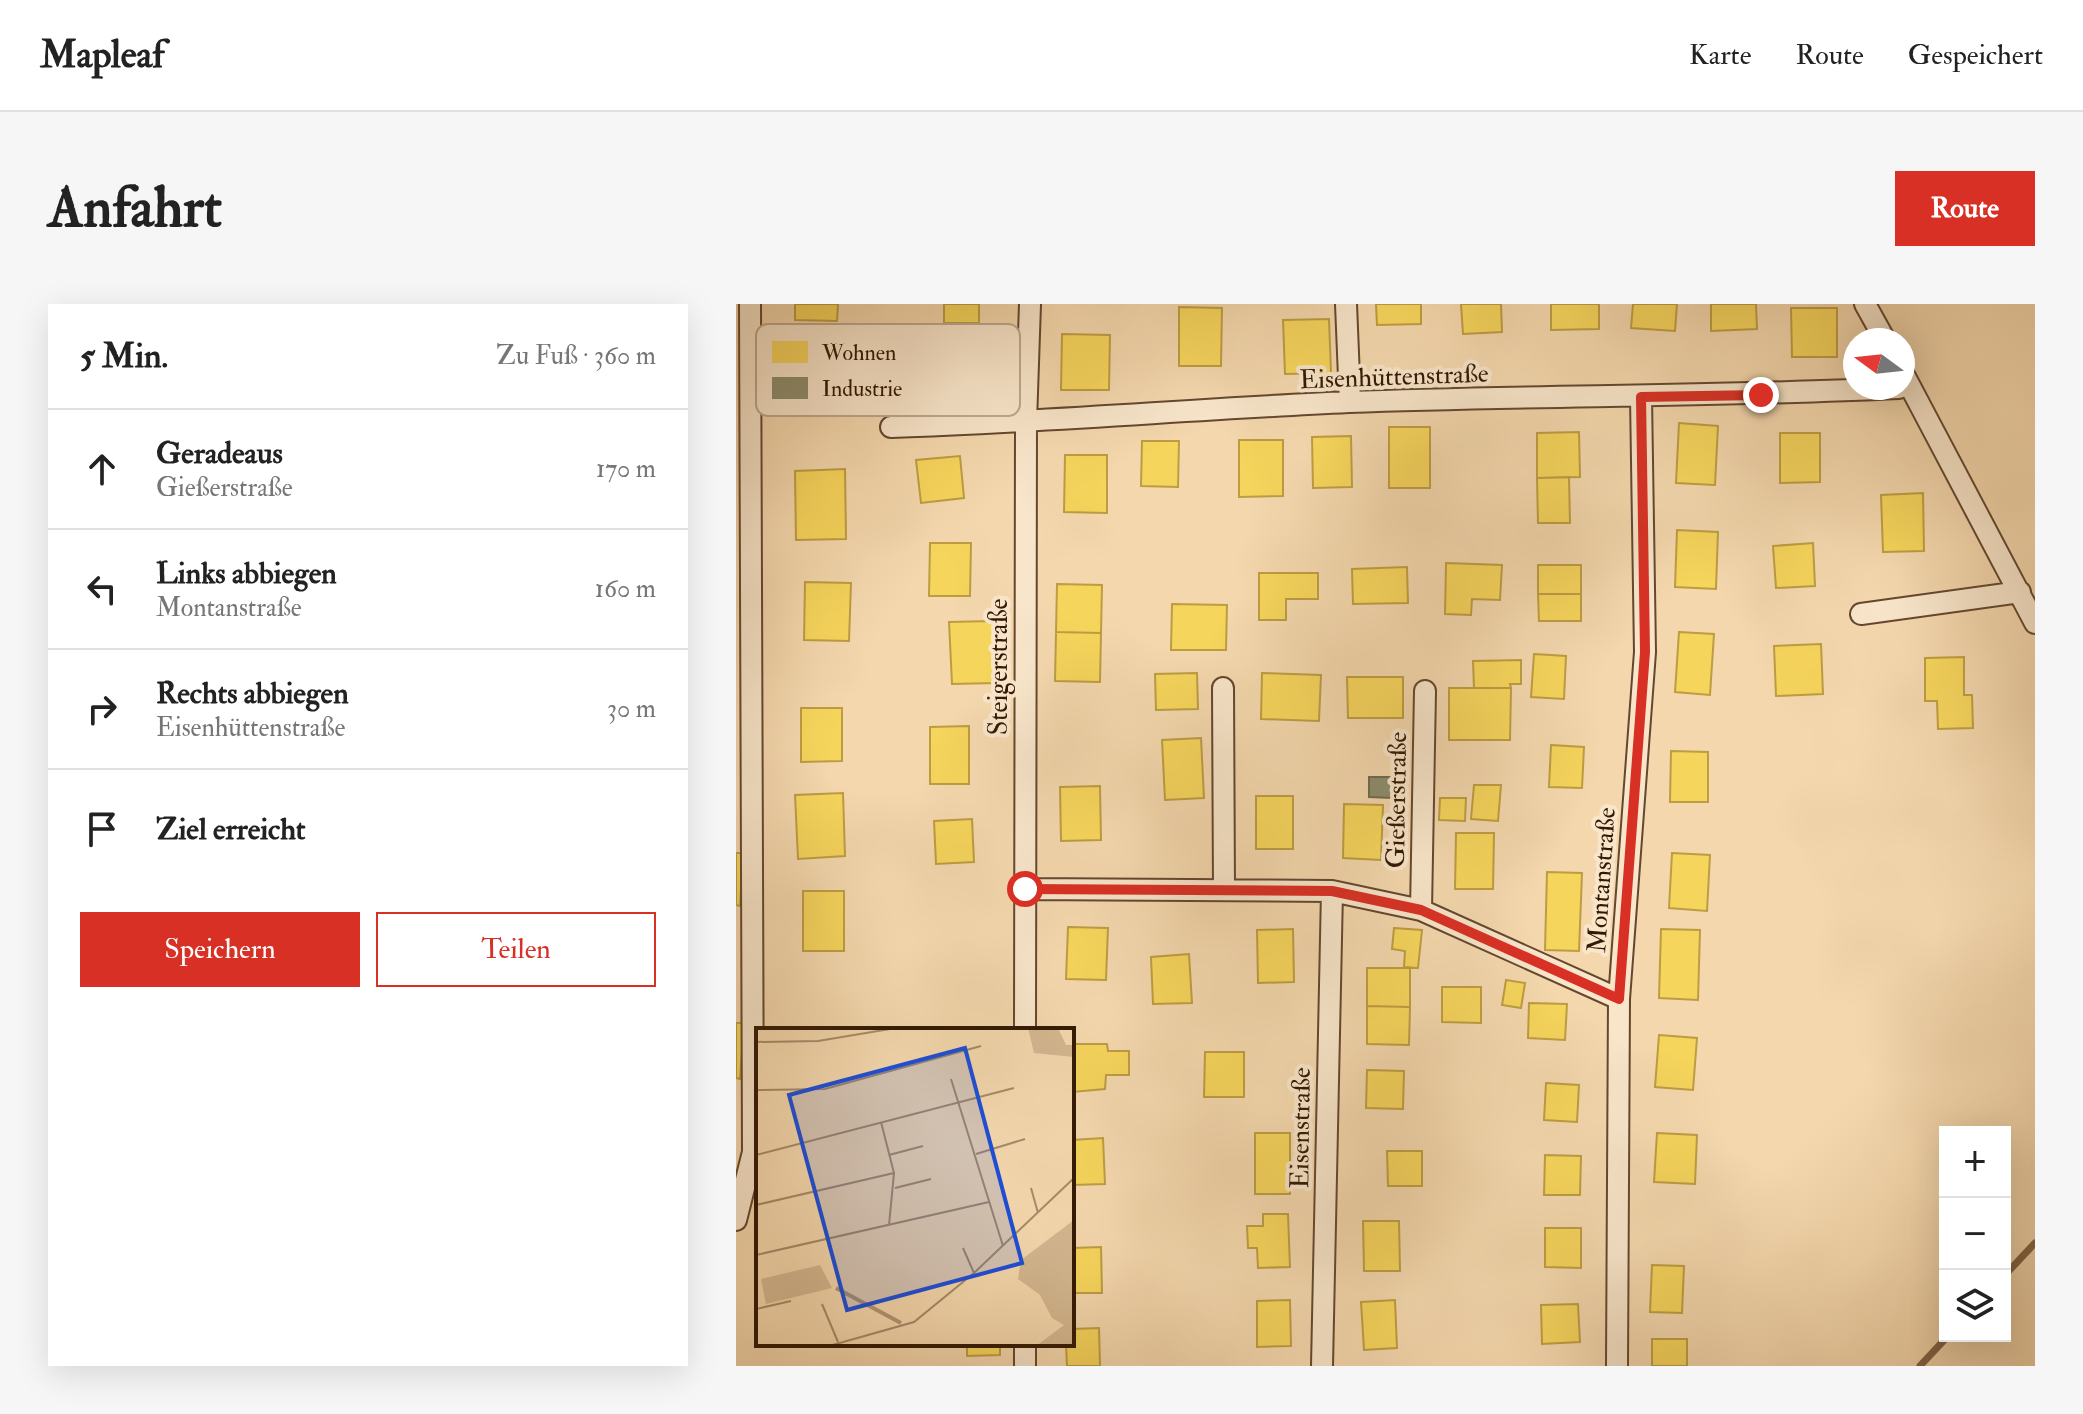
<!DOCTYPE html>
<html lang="de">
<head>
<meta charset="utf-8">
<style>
	body { margin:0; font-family:"IM FELL Double Pica",serif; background:#f6f6f6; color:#222 }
	.controls { position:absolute; right:24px; bottom:24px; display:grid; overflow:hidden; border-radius:0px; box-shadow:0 8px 32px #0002 }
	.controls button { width:72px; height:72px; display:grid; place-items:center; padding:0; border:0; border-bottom:2px solid #e0e0e0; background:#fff; color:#222; font:40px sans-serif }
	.compass { position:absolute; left:1107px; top:24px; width:72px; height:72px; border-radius:50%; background:#fff; box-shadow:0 8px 32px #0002; rotate:285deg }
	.stop { position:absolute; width:24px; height:24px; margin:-18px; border:6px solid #d93025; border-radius:50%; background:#fff }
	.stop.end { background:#d93025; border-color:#fff; box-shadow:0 2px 8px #0008 }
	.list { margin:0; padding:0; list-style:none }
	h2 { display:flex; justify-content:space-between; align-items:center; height:104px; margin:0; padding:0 32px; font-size:34px }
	h2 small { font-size:26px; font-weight:400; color:#767676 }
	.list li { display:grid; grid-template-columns:52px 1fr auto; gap:24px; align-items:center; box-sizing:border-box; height:120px; padding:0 32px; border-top:2px solid #e0e0e0 }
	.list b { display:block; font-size:30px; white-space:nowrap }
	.list p { margin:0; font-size:26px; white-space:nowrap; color:#767676 }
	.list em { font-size:26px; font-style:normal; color:#767676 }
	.actions { display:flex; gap:16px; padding:24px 32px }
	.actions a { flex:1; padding:18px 0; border:2px solid #d93025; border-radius:0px; text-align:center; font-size:28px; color:#d93025 }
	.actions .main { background:#d93025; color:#fff }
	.icon { flex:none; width:44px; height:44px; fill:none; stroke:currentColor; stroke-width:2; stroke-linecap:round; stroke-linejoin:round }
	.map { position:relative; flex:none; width:1299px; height:1062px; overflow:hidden; border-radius:0px }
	header { display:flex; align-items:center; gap:48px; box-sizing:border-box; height:112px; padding:0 40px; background:#fff; border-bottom:2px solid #e0e0e0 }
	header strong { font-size:38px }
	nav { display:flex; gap:44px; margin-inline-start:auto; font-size:28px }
	.intro { display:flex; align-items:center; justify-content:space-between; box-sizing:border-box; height:192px; padding:0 48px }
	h1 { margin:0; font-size:56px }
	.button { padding:20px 36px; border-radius:0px; background:#d93025; color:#fff; font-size:28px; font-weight:700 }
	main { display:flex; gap:48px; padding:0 48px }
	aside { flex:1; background:#fff; border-radius:0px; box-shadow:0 8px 32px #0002 }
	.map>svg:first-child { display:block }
	.homes { fill:#f6d55c; stroke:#bc9d42; stroke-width:2 }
	.industry { fill:#8c8c6e; stroke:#716a4e; stroke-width:2 }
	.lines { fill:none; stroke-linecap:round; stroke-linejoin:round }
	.stream { stroke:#7f6447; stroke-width:7 }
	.minor-casing { stroke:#63482e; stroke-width:24 }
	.minor { stroke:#f8e5ca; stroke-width:20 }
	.route { stroke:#d93025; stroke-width:10 }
	.labels { text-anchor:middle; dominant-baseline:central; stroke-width:8; stroke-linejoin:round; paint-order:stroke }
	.street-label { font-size:26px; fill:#331904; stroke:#f8e5ca }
	.inset-river { fill:none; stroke:#b29674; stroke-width:4 }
	.inset-road { fill:none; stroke:#a78b69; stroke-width:2 }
	.view { fill:#1d4ed8; fill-opacity:0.15; stroke:#1d4ed8; stroke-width:4 }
	.inset-edge { fill:none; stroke:#331904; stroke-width:4 }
	.key { fill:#f8e5ca; stroke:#bda88f; stroke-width:2 }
	.key-label { font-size:22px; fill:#331904 }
</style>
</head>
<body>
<header>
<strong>Mapleaf</strong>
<nav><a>Karte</a><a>Route</a><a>Gespeichert</a></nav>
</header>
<div class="intro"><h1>Anfahrt</h1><a class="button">Route</a></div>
<main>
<aside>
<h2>5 Min.<small>Zu Fuß · 360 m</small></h2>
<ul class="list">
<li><svg class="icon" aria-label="ahead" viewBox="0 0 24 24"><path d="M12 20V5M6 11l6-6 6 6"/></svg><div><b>Geradeaus</b><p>Gießerstraße</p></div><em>170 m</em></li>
<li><svg class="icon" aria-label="left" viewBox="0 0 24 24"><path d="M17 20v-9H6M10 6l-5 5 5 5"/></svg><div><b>Links abbiegen</b><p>Montanstraße</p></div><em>160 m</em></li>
<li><svg class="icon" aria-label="right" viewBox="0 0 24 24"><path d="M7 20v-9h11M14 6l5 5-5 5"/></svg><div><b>Rechts abbiegen</b><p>Eisenhüttenstraße</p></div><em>30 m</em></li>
<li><svg class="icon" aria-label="arrive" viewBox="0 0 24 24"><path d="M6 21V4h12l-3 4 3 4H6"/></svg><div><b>Ziel erreicht</b></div></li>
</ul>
<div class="actions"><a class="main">Speichern</a><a>Teilen</a></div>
</aside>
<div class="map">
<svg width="1299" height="1062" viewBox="0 0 1299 1062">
	<rect width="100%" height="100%" fill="#f4d7ad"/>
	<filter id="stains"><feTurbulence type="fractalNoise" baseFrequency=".0025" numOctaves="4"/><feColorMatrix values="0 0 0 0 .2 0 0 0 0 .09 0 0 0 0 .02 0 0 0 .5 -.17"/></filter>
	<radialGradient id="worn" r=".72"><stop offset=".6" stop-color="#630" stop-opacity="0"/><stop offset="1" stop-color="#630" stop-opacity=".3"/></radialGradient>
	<!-- homes -->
	<path class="homes" d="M59 0H102L101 17 59 16Z
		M208 0H243V19H208Z
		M640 0H685V20L641 21Z
		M725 0H765L766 28 727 30Z
		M815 0H863V25L815 26Z
		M897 0H941L939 27 895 24Z
		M975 0H1020L1021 25 975 27Z
		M443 3 486 4 485 62H443Z
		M1055 4H1101V53H1056Z
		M593 15 595 69 549 70 547 16Z
		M326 30 374 31 373 86H325Z
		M943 119 982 122 979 181 940 179Z
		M653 123H694V184H653Z
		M843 128 844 173 801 174V129Z
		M1044 129H1084V178L1044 179Z
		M615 132 616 183 577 184 576 133Z
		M503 136H547V192L503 193Z
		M406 137H443L442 183 405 182Z
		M329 151H371V209L328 208Z
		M224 152 228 194 185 199 180 156Z
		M109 165 110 235 60 236 59 167Z
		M833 173 834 219H802L801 174Z
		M1187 189 1188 247 1147 248 1145 191Z
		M941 226 982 228 980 285 939 283Z
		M194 239H235L234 292H193Z
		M1077 239 1079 282 1040 284 1037 242Z
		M710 259 766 261 764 296 736 295 735 311 709 310Z
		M802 261H845V290H802Z
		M671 263 672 299 617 300 616 265Z
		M523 269H582V295H550V316H523Z
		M69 278 115 279 113 337 68 336Z
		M321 280 366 281 365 329 320 328Z
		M802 290H845V317H803Z
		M436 300 491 301 490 346H435Z
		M257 317 259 379 216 380 213 318Z
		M320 328 365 329 364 378 319 377Z
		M943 328 978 330 974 391 939 388Z
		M1085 340 1087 390 1040 392 1038 342Z
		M798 350 830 352 828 395 795 393Z
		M1228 353V391H1236L1237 424 1202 425 1201 397H1189V354Z
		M785 356V380H774L775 384H738L737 357Z
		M461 369 462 405 420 406 419 370Z
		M526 369 585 371 583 417 525 415Z
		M611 373H667V414H612Z
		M713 384H775L774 436H713Z
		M65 404H106V457L65 458Z
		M233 422V480H194V423Z
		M465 434 468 494 429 496 426 436Z
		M815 441 848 443 846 484 813 483Z
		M935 447 972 448V498H934Z
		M738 481H765L762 517 735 515Z
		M364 482 365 536 325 537 324 483Z
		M107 489 109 552 62 555 59 491Z
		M520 492H557V545H520Z
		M704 494H730L729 517 703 516Z
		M608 500 647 501 645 556 607 554Z
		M236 515 238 558 200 560 198 517Z
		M720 529H758L757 585H719Z
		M0 549H7L4 602 0 601Z
		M936 549 974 551 971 607 933 604Z
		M811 568 846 569 843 647 809 646Z
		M67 587H108V647H67Z
		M332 623 372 624 370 676 330 675Z
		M658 624 686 626 682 664 668 663 669 647 656 645Z
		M557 625 558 678 522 679 521 626Z
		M925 625 964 626 962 696 923 694Z
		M453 650 456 699 417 700 415 653Z
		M631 664H674V703L631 702Z
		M770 676 789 679 785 704 766 701Z
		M706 683H745V719L706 718Z
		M793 699 831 700 829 736 792 734Z
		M631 702 674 703 673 741 631 740Z
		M0 719H8L4 775 0 774Z
		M923 731 961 734 957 786 919 783Z
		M336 740H371L372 747H393V771H370L369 785 336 788Z
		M469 748H508V793H468Z
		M631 766 668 767 667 805 630 804Z
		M810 779 843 781 841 818 808 816Z
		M519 829H554V890H519Z
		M921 829 961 831 959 880 918 878Z
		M367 834 369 880 336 881V836Z
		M651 847H686V882H652Z
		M809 851 845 852 844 891H808Z
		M527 910H552L554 963 522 964 521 944H512L511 922H527Z
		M627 917H663L664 967H628Z
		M809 924H845V964L809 963Z
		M365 943 366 989H336V944Z
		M916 961 948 962 946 1009 914 1008Z
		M554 996 555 1042 521 1043V997Z
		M659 996 661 1044 628 1046 625 998Z
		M842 1000 844 1038 806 1040 805 1001Z
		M363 1024 364 1062H331L330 1040H336V1025Z
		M916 1035H951V1062H916Z
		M231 1040H264V1051L231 1052Z"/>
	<!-- industry -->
	<path class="industry" d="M633 473H656V494L633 493Z"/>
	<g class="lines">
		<!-- stream -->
		<path class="stream" d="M1269 971 1299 939
			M1184 1062 1212 1032"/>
		<defs>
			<path id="minor" d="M610 0 614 98
				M1129 0 1149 36
				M1167 69 1299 319
				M155 123C308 118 460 105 613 98 796 91 980 93 1163 84
				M1125 310 1284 288
				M487 384 488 586
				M289 585 596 587 685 606 883 695
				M685 606 689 387
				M289 726 290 118 294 0
				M0 916 17 848 14 0
				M289 1040V1062
				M586 1062 596 587
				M881 1062 883 695 909 348 905 93"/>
		</defs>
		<!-- minor casing -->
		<use href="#minor" class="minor-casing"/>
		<!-- minor -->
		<use href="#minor" class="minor"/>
	</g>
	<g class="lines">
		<!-- route -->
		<path class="route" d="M289 585 596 587 685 606 883 695 909 348 905 93 1025 91"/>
	</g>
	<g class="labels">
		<!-- street labels -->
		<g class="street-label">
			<text transform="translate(658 73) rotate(-2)">Eisenhüttenstraße</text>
			<text transform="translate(263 363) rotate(-90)">Steigerstraße</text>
			<text transform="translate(661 496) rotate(-89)">Gießerstraße</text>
			<text transform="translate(866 576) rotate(-86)">Montanstraße</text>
			<text transform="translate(565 824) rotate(-89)">Eisenstraße</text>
		</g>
	</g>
	<!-- overview -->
	<g transform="translate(20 724)">
		<rect width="318" height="318" fill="#f4d7ad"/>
		<path d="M272 0H302L310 17H318V29L278 25ZM318 192V316L280 318 308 297 296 290 284 267 262 251 265 232ZM64 237 76 260 10 276 5 251Z" fill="#d3b790"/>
		<path class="inset-river" d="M80 260 145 295"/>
		<path class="inset-road" d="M0 14 62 13 140 0M195 51 247 218M0 62 69 61 225 18M125 94 138 145 133 197M220 126 269 111M0 127 258 60M133 127 167 118M139 160 175 151M275 160 282 185M0 177 138 145M207 220 218 245M0 227 233 174M66 276 82 314M0 281 35 273M73 318 158 294 218 245 318 150"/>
		<path class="view" d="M209 20 266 235 91 282 33 67Z"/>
		<rect width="318" height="318" class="inset-edge"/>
	</g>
	<!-- legend -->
	<rect x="20" y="20" width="264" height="92" rx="12" class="key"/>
	<rect x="36" y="37" width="36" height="22" fill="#f6d55c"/>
	<rect x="36" y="73" width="36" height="22" fill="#8c8c6e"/>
	<g class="key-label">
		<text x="86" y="56">Wohnen</text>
		<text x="86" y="92">Industrie</text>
	</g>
	<rect width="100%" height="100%" filter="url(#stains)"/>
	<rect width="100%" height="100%" fill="url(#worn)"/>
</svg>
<div class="controls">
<button>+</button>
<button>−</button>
<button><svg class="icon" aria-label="layers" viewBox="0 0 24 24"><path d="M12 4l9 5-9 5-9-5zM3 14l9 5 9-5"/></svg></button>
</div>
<svg class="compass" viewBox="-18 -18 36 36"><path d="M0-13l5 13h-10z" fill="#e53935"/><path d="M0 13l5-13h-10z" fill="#767676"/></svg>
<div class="stop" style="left:289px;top:585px"></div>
<div class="stop end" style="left:1025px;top:91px"></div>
</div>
</main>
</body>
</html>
